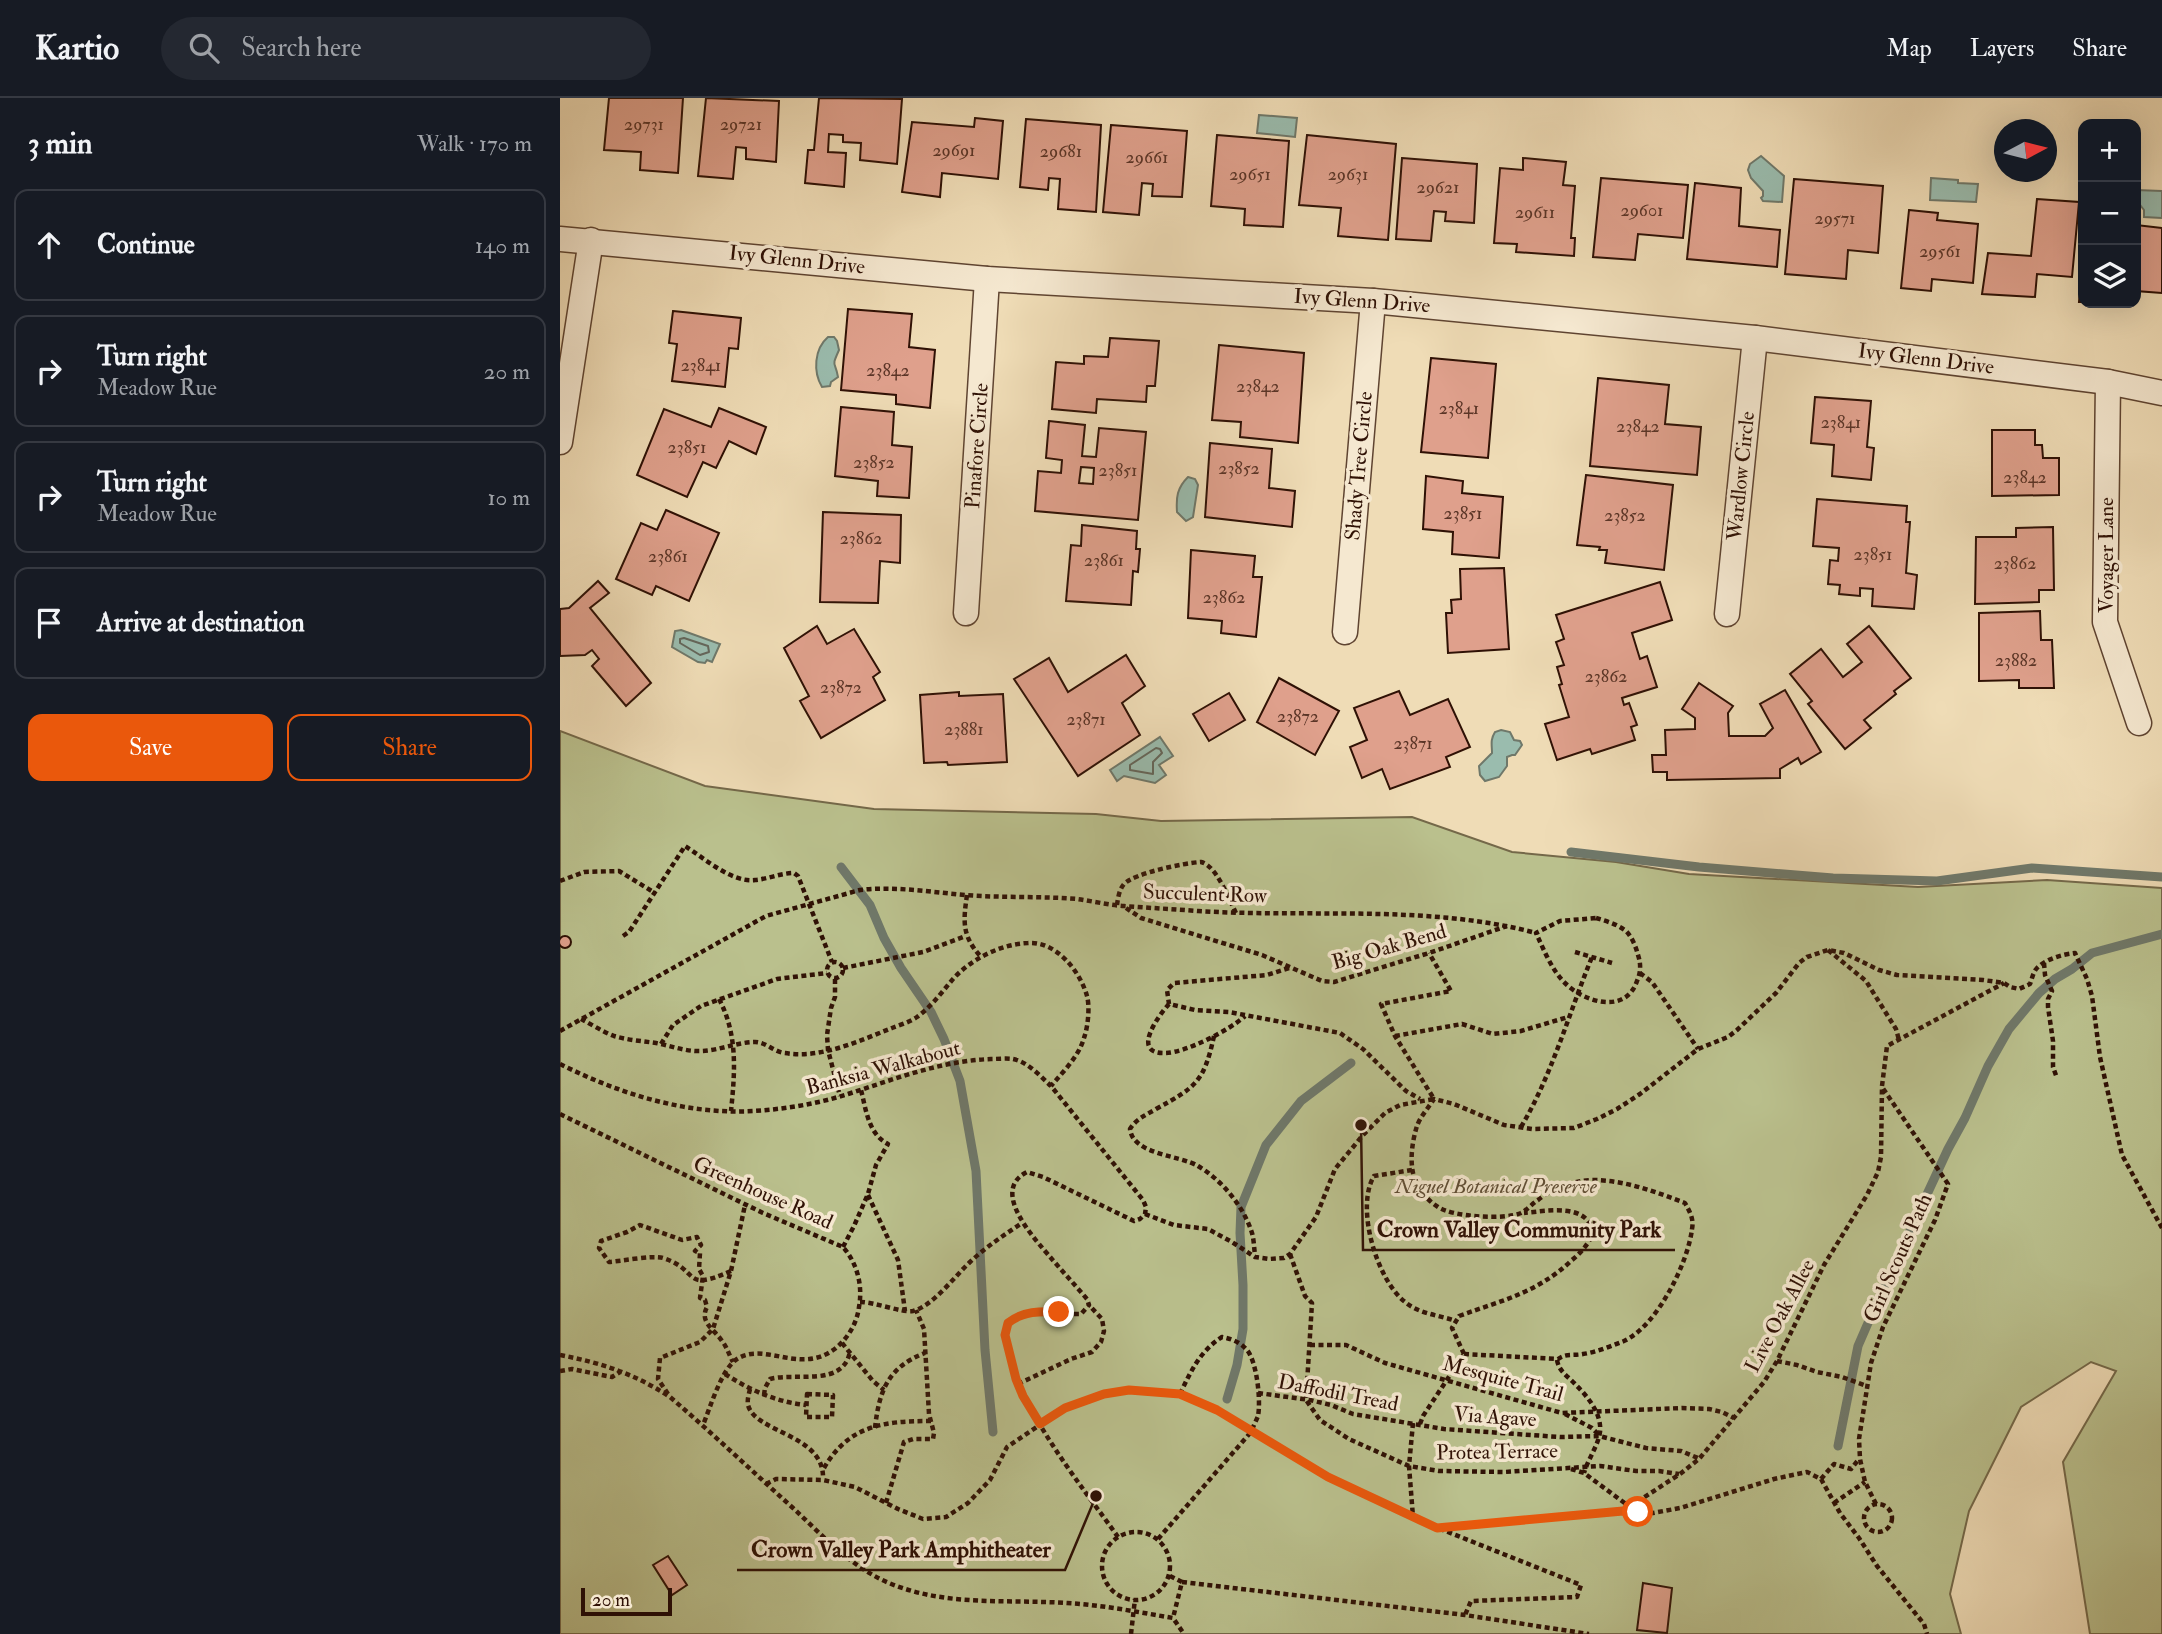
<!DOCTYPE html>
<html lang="en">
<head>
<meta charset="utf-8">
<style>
	:root { --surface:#171b24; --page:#242831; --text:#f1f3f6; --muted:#9ea1a6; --line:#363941; --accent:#ea580c }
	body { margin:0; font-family:"IM FELL Double Pica",serif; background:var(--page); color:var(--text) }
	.controls { position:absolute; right:21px; top:21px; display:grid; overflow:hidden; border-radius:14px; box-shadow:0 7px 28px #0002 }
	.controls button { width:63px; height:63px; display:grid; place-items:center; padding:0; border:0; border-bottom:2px solid var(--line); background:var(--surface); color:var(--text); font:35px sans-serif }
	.compass { position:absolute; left:1434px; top:21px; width:63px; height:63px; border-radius:50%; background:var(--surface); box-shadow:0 7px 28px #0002; rotate:83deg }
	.scale { position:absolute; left:21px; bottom:18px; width:91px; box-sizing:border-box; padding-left:7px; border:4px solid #2f1105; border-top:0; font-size:19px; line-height:24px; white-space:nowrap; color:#2f1105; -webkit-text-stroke:5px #f5e8d0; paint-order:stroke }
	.stop { position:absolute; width:21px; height:21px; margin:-16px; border:5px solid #ea580c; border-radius:50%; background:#fff }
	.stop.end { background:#ea580c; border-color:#fff; box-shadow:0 2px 7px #0008 }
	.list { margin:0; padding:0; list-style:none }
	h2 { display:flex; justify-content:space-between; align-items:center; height:91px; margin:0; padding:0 28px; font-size:30px }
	h2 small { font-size:23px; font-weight:400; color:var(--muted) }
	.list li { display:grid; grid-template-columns:46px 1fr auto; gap:21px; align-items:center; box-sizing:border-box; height:112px; margin:0 14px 14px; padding:0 14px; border:2px solid var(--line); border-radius:14px }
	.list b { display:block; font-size:26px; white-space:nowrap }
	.list p { margin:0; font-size:23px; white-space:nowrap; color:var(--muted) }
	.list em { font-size:23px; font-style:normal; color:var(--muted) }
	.actions { display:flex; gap:14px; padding:21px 28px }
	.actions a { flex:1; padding:16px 0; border:2px solid var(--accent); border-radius:14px; text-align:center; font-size:24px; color:var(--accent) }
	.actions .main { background:var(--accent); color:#fff }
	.icon { flex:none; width:38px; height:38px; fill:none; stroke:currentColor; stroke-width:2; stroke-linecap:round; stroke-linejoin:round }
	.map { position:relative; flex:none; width:1602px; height:1536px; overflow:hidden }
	header { display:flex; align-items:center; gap:42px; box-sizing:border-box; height:98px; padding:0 35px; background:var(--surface); border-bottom:2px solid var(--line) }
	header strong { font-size:33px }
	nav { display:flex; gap:38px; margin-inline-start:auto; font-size:24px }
	.search { width:490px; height:63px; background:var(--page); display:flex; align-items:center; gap:18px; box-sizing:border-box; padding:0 24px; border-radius:38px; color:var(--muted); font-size:26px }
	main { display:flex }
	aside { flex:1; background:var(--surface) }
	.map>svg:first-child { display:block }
	.green { fill:#bac08d; stroke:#746849; stroke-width:2 }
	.water { fill:#9abcae; stroke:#6f786a; stroke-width:2 }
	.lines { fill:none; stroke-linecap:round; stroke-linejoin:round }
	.shore { stroke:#64665a; stroke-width:2 }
	.stream { stroke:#6f786a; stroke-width:9 }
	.building { fill:#dfa08c; stroke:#2f1105; stroke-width:2; fill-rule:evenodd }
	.street-casing { stroke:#5f4431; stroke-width:27 }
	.path { stroke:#2f1105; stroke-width:4.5; stroke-dasharray:5 3.5; stroke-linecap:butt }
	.street { stroke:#f5e8d0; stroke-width:24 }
	.route { stroke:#ea580c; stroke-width:9 }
	.labels { text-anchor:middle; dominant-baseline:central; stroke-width:7; stroke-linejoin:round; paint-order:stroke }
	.number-label { font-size:18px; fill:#5b3527 }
	.street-label { font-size:21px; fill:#2f1105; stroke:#f5e8d0 }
	.park-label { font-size:21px; font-style:italic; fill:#604e35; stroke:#f5e8d0 }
	.leader { fill:none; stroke:#2f1105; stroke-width:2.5 }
	.callout-dot { fill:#2f1105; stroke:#f5e8d0; stroke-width:2.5 }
	.callout-label { font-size:23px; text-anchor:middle; font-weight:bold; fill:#2f1105; stroke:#f5e8d0; stroke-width:7; stroke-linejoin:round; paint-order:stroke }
</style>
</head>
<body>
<header>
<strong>Kartio</strong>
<div class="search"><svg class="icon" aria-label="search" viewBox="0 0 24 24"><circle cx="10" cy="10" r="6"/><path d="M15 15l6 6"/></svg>Search here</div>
<nav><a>Map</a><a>Layers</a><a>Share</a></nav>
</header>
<main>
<aside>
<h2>3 min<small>Walk · 170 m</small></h2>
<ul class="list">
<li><svg class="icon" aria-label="ahead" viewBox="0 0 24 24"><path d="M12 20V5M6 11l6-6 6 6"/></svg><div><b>Continue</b></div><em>140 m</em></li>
<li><svg class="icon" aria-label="right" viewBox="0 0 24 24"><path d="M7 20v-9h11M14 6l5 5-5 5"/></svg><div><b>Turn right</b><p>Meadow Rue</p></div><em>20 m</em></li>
<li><svg class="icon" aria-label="right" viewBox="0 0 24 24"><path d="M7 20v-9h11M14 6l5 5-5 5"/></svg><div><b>Turn right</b><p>Meadow Rue</p></div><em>10 m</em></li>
<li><svg class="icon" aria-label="arrive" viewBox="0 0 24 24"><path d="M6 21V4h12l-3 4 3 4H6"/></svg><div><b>Arrive at destination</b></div></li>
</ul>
<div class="actions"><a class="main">Save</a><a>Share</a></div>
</aside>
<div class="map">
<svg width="1602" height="1536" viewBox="0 0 1602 1536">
	<rect width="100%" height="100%" fill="#efdcb6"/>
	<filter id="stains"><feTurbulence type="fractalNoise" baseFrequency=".00286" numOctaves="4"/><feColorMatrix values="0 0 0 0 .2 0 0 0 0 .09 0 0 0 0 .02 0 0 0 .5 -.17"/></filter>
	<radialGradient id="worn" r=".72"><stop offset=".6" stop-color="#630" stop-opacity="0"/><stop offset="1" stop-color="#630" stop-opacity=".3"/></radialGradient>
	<!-- green -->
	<path class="green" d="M0,633l145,55 169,23 222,5 65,7 251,-4 100,35 104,10 73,12 229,13 129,-7 115,8v746h-72l-27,-172 53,-91 -25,-9 -70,45 -52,104 -19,83 11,40h-1401z"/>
	<!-- water -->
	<g class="water">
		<path d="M699,17l38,3 -2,19 -38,-4z"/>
		<path d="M1201,58l23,20 -2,26 -19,-1 -2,-3 2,-2v-5l-12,-13 -3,-8 2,-6z"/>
		<path d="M1371,80l27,2v3l20,1 -2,18 -46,-2z"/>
		<path d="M1576,92l26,1v27l-18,-1v-7l-4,-5h-3l-1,8z"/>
		<path d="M268,239h6l3,4 2,9c-8,18 -4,10 -1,27l-7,5 -1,4 -8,1c-9,-15 -8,-38 6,-50z"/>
		<path d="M628,379l7,2 3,6 -5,32 -7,4 -9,-9c-1,-15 0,-24 11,-35z"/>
		<path d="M121,532l39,14 -8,18 -5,-2 -2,3 -7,-1 -26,-15 3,-16z"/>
		<path d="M941,632l9,2 4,8 6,1 2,4 -7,10h-3l-5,2v9l-8,11 -14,4 -5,-6 -1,-9 13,-13c0,-8 -2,-13 3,-21z"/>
		<path d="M600,639l13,19 -14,9 7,10 -11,8 -31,-7 -7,5 -7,-11z"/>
	</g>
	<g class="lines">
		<!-- shore -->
		<g class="shore">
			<path d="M124,540l24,8 1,6 -9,3 -20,-12v-4z"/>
			<path d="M596,650l4,1 2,4 -9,9v12l-23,-4v-5z"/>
		</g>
		<!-- stream -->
		<g class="stream">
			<path d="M1011,754l128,15 134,11 104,3 95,-13 130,9"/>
			<path d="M281,769l29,38 14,33 17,30 30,44 13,27 16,42 16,90 9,179 8,82"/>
			<path d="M667,1301l10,-34 6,-36v-44l-3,-52 1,-26 25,-62 35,-44 50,-38"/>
			<path d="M1278,1348l20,-100 20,-46 70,-151 17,-31 23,-52 21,-37 30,-36 16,-14 17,-10 20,-16 70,-19"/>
		</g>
	</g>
	<!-- building -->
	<g class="building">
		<path d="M49,0h74l-5,75 -38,-3 1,-18 -37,-2z"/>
		<path d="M146,0l73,3 -3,61 -30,-3v-11l-10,-1 -3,32 -35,-3z"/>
		<path d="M259,0l83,1 -5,65 -37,-4 1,-17 -18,-1v-7l-14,-1 -1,18 18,1 -2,34 -39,-4 3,-33h6z"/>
		<path d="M415,20l28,3 -5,58 -56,-6 -2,24 -38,-5 10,-70 62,5z"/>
		<path d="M466,21l75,6 -5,87 -38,-3 2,-30 -11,-1 -1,12 -28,-3z"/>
		<path d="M551,27l76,6 -5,66 -30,-1 1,-12 -11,-1 -3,32 -36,-3z"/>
		<path d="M657,37l72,6 -6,86 -39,-2 1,-16 -34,-3z"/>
		<path d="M747,37l89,9 -8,96 -50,-4 3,-28 -42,-3z"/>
		<path d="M842,60l75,6 -3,59 -29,-2 1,-9 -12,-1 -3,30 -35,-2z"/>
		<path d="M963,60l43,4 -3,23 12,1 -4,52h4l-1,18 -58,-4 1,-8 -23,-1 6,-75 23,2z"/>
		<path d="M1041,80l87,7 -5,53 -45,-4 -3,26 -42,-3z"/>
		<path d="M1234,81l89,7 -5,67 -30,-3 -2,29 -61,-5z"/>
		<path d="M1135,85l46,5 -2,38 41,4 -3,37 -90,-8z"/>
		<path d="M1477,101l42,3 -7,75 -35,-3 -2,23 -53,-3 6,-41 43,3z"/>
		<path d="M1349,112l29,3 -1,7 41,4 -5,59 -41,-4 -1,12 -30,-3z"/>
		<path d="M1576,127l26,3v65l-26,-2z"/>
		<path d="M1521,177h2v27h-4z"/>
		<path d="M1528,205h35v3z"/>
		<path d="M288,211l64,5 -3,33 26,3 -5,58 -34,-4v-9l-55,-5z"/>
		<path d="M113,213l68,7 -3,31 -9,-1 -4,39 -53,-6 5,-37 -8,-1z"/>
		<path d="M550,240l49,3 -4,45h-8l-1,16 -49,-3 -1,14 -44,-4 4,-47 28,2v-8l24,1z"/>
		<path d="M659,247l85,8 -6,90 -58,-6 1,-15 -29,-2z"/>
		<path d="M871,260l65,6 -8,94 -67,-6z"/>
		<path d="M1038,280l71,7 -4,39 36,3 -4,48 -107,-9z"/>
		<path d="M1255,299l56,4 -4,46 7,1 -3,32 -39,-4 2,-31 -23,-2z"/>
		<path d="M281,309l53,5 -2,33 20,2 -3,51 -32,-2 1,-15 -43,-5z"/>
		<path d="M159,310l47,19 -10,27 -27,-13 -13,27 -13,-6 -16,35 -50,-22 27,-66 47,18z"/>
		<path d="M489,323l36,4 -3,31 14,1 3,-29 47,4 -8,88 -103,-9 3,-40 23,2 1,-13 -16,-2zM521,369l13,1 -1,16 -14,-1z"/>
		<path d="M1432,332h43v15h7l1,13h16v37l-67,1z"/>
		<path d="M650,345l62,6 -3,39 26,3 -3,36 -87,-10z"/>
		<path d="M1026,377l87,10 -9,85 -59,-7 2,-13h-8l1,-3 -23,-2z"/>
		<path d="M866,378l37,5 -1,12 41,4 -4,61 -47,-4 1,-22 -30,-3z"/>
		<path d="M1257,401l90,7 -1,16h4l-4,51 11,2 -3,34 -42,-3 1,-17 -13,-1v8l-21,-2 1,-9 -12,-1 2,-24 8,1 1,-13 -26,-2z"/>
		<path d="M106,412l53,23 -30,68 -33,-15 -4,9 -36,-16 25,-56 16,7z"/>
		<path d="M263,414l78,3 -1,48 -20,-2 -2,42 -58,-1z"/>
		<path d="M522,427l55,6 -1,18h4l-2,23 -5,-1 -2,34 -65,-4 5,-56 10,1z"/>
		<path d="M1493,429l1,63h-15v12l-64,2 1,-67h40v-9z"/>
		<path d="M631,452l64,6 -2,21h9l-6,60 -35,-4 1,-12 -34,-3z"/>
		<path d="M944,470l5,81 -61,4 -2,-40h6l-1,-13 10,-1 -1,-30z"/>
		<path d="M38,483l11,12 -19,15 61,75 -25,23 -34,-40 7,-7 -7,-9 -7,5 -25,1v-47l9,-1z"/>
		<path d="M1100,484l12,38 -40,13 8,26 7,-3 10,31 -35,11 2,7 5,-2 8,22 -6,2 4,13 -43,14 -2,-5 -33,11 -12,-36 24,-7 -10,-32 3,-1 -5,-17 7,-2 -8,-23 8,-3 -8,-24z"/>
		<path d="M1480,513l1,29h11l2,48h-35v-8l-40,1v-68z"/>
		<path d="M257,528l10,18 27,-15 26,43 -7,5 12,23 -64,38 -21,-37 9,-5 -25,-48z"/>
		<path d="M1309,528l42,52 -17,13 2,3 -32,26 7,8 -26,21 -37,-45 4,-3 -22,-27 31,-25 22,28 19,-15 -15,-18z"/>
		<path d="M566,557l19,31 -23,17 18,32 -62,41 -64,-97 35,-21 19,34z"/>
		<path d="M719,580l60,33 -24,44 -58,-33z"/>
		<path d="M1139,585l34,23 -5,7 1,23h36l8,-8 -13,-24 25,-14 36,62 -20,12 -3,-6 -18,11v9l-113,2v-8h-14l-1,-17h14l-1,-25 30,-1v-11l-13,-9z"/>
		<path d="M839,593l11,24 38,-16 22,48 -24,10 4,10 -60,22 -8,-20 -20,9 -12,-31 17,-7 -13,-32z"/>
		<path d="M399,594v4l44,-2 4,68 -59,3 -1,-3 -23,1 -4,-68z"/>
		<path d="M669,595l16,27 -36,21 -16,-27z"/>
		<circle cx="5" cy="844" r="6"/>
		<path d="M108,1458l19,29 -15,10 -19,-30z"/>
		<path d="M1083,1485l29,5 -5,45 -30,-3z"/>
	</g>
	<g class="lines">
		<defs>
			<g id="street">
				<path d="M0,141l427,40 386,22 382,37 353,44 54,11"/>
				<path d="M1548,284l-3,240 34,101"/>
				<path d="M0,344l31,-202"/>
				<path d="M406,515l21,-334"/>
				<path d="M1167,516l28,-276"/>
				<path d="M785,534l28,-331"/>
			</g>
		</defs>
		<!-- street casing -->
		<use href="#street" class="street-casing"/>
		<!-- path -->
		<g class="path">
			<path d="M0,783l24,-9 35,-1 36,22"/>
			<path d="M407,797c-4,27 -5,41 14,62"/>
			<path d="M557,807c1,-7 2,-15 7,-21 11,-11 60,-21 77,-22 16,4 27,36 35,51"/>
			<path d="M566,810l15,10 121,37 60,26 12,1 95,-29 78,-27"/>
			<path d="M1036,820c10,3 21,6 30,13 6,6 10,16 12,24 3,9 3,17 -1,26 -11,33 -51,22 -71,3 -14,-13 -22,-34 -30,-51l24,-12z"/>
			<path d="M63,838l6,-4 56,-86c19,12 47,37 70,34 13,-1 26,-7 39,-7l4,3 34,86"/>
			<path d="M1268,852l38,31 30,48 3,11"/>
			<path d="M1015,854l37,11"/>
			<circle cx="275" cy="872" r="8"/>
			<path d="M1484,865l1,12 7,16 -4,8v8l5,34v26l4,11"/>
			<path d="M283,870l80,-16 43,-16"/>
			<path d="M729,870l-22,7 -93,8 -7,7 2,14 26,6 34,2 111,21 23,16 43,42 14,8"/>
			<path d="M1080,875l12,9 46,67"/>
			<path d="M275,881v18l-4,11 -4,27 1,15 12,46"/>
			<path d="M159,901c19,36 16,73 12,112"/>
			<path d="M609,906c-10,11 -39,50 -4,49 20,0 65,-23 80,-37"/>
			<path d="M21,921c10,5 22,13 33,17 13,4 28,5 42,7 16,3 30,9 47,8 17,-1 35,-9 52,-9 11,0 19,10 30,11 36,6 74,-12 107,-25 8,-3 18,-6 25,-11 14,-10 25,-25 36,-38 18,-20 48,-35 75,-36 28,-2 52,28 59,53 3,11 1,31 -3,42 -5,18 -21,34 -33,48"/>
			<path d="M0,933l206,-115 94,-26c35,-4 70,2 105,5 37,3 75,1 112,4 15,2 31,6 47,7 25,2 49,3 74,5 112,7 229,-7 338,22"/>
			<path d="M654,938c-10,46 -18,51 -58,73 -10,6 -20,10 -26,20 3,26 50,26 68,37 24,14 46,41 54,67 2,7 2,15 3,22"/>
			<path d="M835,938l67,-12 31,10 28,-3 47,-14"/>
			<path d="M101,946l12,-19 28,-19 76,-27 50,-6"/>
			<path d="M0,966c60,30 126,51 194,47 31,-2 63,-7 94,-17 47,-15 92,-33 143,-35 7,0 15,-1 22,0 15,3 27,17 38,27l92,114 3,7 -1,7"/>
			<path d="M0,1016l203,99 80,34c14,16 20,38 16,60 -2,16 -11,31 -23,41 -36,28 -70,-7 -99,11 -15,9 -27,49 -34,66"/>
			<path d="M961,1029c31,-52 48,-114 71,-170"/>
			<path d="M852,1072l-38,6c-19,32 3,104 31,126 14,12 34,13 51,19"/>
			<path d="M308,1097l30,65 7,51"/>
			<path d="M585,1116l29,11 34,4 24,13 23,15 14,2 15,-1 6,-4 26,-37 19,-48 28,-34 22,-22 15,-8 34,-6 -39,-63 -14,-32 70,-13 -22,-38"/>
			<path d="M283,1149l11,-21 14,-32 8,-29 12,-21c-20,-10 -22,-35 -27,-54"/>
			<path d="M730,1156l15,42 7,7 -6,97 14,20 29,19 60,27 30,5 65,1 96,-6 36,5h23l20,3"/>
			<path d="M171,1173c-50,22 -30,-1 -68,-13 -10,-3 -41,3 -54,4l-10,-14 2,-7 26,-9 13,-7 42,15 15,-3 4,8 -6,6 5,2 -1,16 4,7 -3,22 5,2 2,7c-8,15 7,22 15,34 5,6 7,14 11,21"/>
			<path d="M300,1204c15,0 42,11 53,9 20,-5 42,-35 57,-49 16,-15 34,-27 52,-39"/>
			<path d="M282,1245l31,38 11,9"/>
			<path d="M750,1247h36l39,18 177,50 120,-5 27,1 13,3 12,6"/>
			<path d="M904,1256l94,5c8,-6 15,-3 25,-5 14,-2 28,-8 41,-13 33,-15 64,-78 68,-112 2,-10 -2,-17 -7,-26 -29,-11 -60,-23 -93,-23 -20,1 -38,7 -54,20 -5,3 -11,10 -17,13 -16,7 -68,4 -83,-6 -7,-4 -14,-12 -19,-19 -11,-17 -8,-43 -2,-62 3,-9 12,-19 17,-27l20,5 50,21 28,4 42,-1 23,-9 20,-10 23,-15 58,-45 30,-12 9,-7 39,-37 23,-30 8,-6 21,-7 16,3 35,17 18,5 86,5 21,3 6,4 9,2 11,-5c2,-5 3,-12 7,-16 9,-9 26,-14 38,-15l12,26 5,17 8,61 22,98 40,73"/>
			<path d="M904,1256l-12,-26 7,-12c44,-16 78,-23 113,-56 9,-7 16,-16 21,-26 -4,-32 -46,-23 -69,-21"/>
			<path d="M0,1257c42,8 75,19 110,42 42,36 82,74 123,111 29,27 58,59 96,75 57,24 118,16 178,20 35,2 71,9 106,15l11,16"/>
			<path d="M997,1262c2,12 11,16 19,25 12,12 26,29 24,47 -2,14 -12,27 -16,41"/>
			<path d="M1217,1263l20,4 20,7 25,5 25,9"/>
			<path d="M0,1273l12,-2 40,8 8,-5"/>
			<path d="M165,1276c25,16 51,28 81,31"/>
			<path d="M458,1286l53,-25 21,-7 9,-10 3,-11 -2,-12 -13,-14"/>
			<path d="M190,1291c-1,5 -3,10 -2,16 7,28 77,29 75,74"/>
			<path d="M698,1295l52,7 21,5 22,9 91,15 116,8 39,-1 47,12 35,3 17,7"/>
			<path d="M108,1296l-10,-15 2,-21 40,-16 13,-13 18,-58 14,-66"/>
			<path d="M247,1296l26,1 -1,22h-26z"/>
			<path d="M204,1297l1,-7 5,-9c25,-7 74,9 80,-28"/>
			<path d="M1005,1316l27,14 7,7"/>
			<path d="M853,1325l-4,43 4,51"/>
			<path d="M860,1326l3,-8 41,-62"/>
			<path d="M315,1330c4,-37 13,-61 50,-75"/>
			<path d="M264,1370c25,-43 60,-47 107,-47"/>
			<path d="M1011,1371l13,4 46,34"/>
			<path d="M1261,1381l13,-15 17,5 8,-10"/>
			<path d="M206,1386l10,-5 47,1 32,7 43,22 25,10 23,-2 22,-14 22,-23 17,-33 58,-39 39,-15 25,-3 51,4 37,16 111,67 110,51 143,57 -4,12 -106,4 -6,14"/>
			<path d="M326,1405l18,-61 9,-3h20l1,-6 -5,-19 -5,-85 -8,-19"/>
			<path d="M1274,1405l31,-21"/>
			<circle cx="1318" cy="1420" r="14"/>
			<path d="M1316,1406l-11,-22 -5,-23 -1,-20 12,-76 12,-36 52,-107 13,-36 -66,-97"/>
			<path d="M1063,1413l57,-37 19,-15 65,-77 13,-21 47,-96 43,-70 11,-23 3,-15 1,-71 5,-40 117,-63"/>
			<path d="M878,1430l185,-17 30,2 27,-5 94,-29 33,-7 14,7 19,34 19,25 18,28 47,58 3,10"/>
			<circle cx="576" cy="1468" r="34"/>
			<path d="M558,1439c-32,-46 -125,-158 -110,-214 25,-20 46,-8 73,-9l8,-9 -2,-6c-12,-14 -24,-27 -36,-41 -16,-19 -62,-67 -24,-86l16,5 91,44 6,-2 5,-5"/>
			<path d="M598,1441l93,-107c2,-5 5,-11 7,-16 3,-15 -1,-54 -11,-66 -7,-8 -15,-11 -25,-13 -22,14 -31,34 -42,57"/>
			<path d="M610,1478l12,6 -9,36"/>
			<path d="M622,1484l283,33 124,19"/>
			<path d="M571,1536l4,-35"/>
		</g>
		<!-- street -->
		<use href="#street" class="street"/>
	</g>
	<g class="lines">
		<!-- route -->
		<path class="route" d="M499,1214c-19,-1 -36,-1 -51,11l-3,12 11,44 7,17 17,28 25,-16 39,-14 25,-4 51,4 37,16 111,67 109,51 186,-17 15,1"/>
	</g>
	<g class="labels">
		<!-- number labels -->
		<g class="number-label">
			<text x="84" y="26">29731</text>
			<text x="181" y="26">29721</text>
			<text x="394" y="52">29691</text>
			<text x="501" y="53">29681</text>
			<text x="587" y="59">29661</text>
			<text x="690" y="76">29651</text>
			<text x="788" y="76">29631</text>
			<text x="878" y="89">29621</text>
			<text x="1082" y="112">29601</text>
			<text x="975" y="114">29611</text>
			<text x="1275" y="120">29571</text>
			<text x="1380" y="153">29561</text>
			<text x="141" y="267">23841</text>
			<text x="328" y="272">23842</text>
			<text x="698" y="288">23842</text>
			<text x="899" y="310">23841</text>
			<text x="1281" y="324">23841</text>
			<text x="1078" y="328">23842</text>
			<text x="127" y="349">23851</text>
			<text x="314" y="364">23852</text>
			<text x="679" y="370">23852</text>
			<text x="558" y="372">23851</text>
			<text x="1465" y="379">23842</text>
			<text x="903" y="415">23851</text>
			<text x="1065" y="417">23852</text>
			<text x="301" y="440">23862</text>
			<text x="1313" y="456">23851</text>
			<text x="108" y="458">23861</text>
			<text x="544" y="462">23861</text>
			<text x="1455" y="465">23862</text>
			<text x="664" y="499">23862</text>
			<text x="1456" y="562">23882</text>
			<text x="1046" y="578">23862</text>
			<text x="281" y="589">23872</text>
			<text x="738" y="618">23872</text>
			<text x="526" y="621">23871</text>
			<text x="404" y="631">23881</text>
			<text x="853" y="645">23871</text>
		</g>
		<!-- street labels -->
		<g class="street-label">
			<text transform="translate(237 162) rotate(6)">Ivy Glenn Drive</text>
			<text transform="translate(802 203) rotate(4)">Ivy Glenn Drive</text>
			<text transform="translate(1366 261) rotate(7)">Ivy Glenn Drive</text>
			<text transform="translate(417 348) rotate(-86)">Pinafore Circle</text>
			<text transform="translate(799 368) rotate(-85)">Shady Tree Circle</text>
			<text transform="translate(1181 378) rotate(-84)">Wardlow Circle</text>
			<text transform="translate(1546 457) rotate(-90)">Voyager Lane</text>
			<text transform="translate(645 796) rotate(2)">Succulent Row</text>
			<text transform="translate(829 849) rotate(-16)">Big Oak Bend</text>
			<text transform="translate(323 970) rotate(-15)">Banksia Walkabout</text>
			<text transform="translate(203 1095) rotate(24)">Greenhouse Road</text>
			<text transform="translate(1338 1160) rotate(-66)">Girl Scouts Path</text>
			<text transform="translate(1220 1218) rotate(-62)">Live Oak Allee</text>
			<text transform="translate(943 1281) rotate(15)">Mesquite Trail</text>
			<text transform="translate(778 1295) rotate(11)">Daffodil Tread</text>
			<text transform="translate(935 1319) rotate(4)">Via Agave</text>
			<text transform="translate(937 1354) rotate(-1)">Protea Terrace</text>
		</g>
		<!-- park labels -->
		<g class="park-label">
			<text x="936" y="1088">Niguel Botanical Preserve</text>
		</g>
	</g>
	<!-- callouts -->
	<path class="leader" d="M801 1027L803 1152H1115M536 1398L505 1472H177"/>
	<g class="callout-dot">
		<circle cx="801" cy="1027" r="7"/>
		<circle cx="536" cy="1398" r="7"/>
	</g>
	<g class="callout-label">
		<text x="959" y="1139">Crown Valley Community Park</text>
		<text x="341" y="1459">Crown Valley Park Amphitheater</text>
	</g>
	<rect width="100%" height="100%" filter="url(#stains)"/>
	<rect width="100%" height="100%" fill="url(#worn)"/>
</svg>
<div class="controls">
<button>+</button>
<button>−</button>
<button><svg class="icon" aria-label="layers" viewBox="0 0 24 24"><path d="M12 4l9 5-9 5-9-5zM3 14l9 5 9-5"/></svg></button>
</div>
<svg class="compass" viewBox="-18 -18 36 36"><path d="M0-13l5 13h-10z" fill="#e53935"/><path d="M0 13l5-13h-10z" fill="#9ea1a6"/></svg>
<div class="scale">20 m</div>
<div class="stop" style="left:1078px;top:1414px"></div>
<div class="stop end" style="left:499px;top:1214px"></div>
</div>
</main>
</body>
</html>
